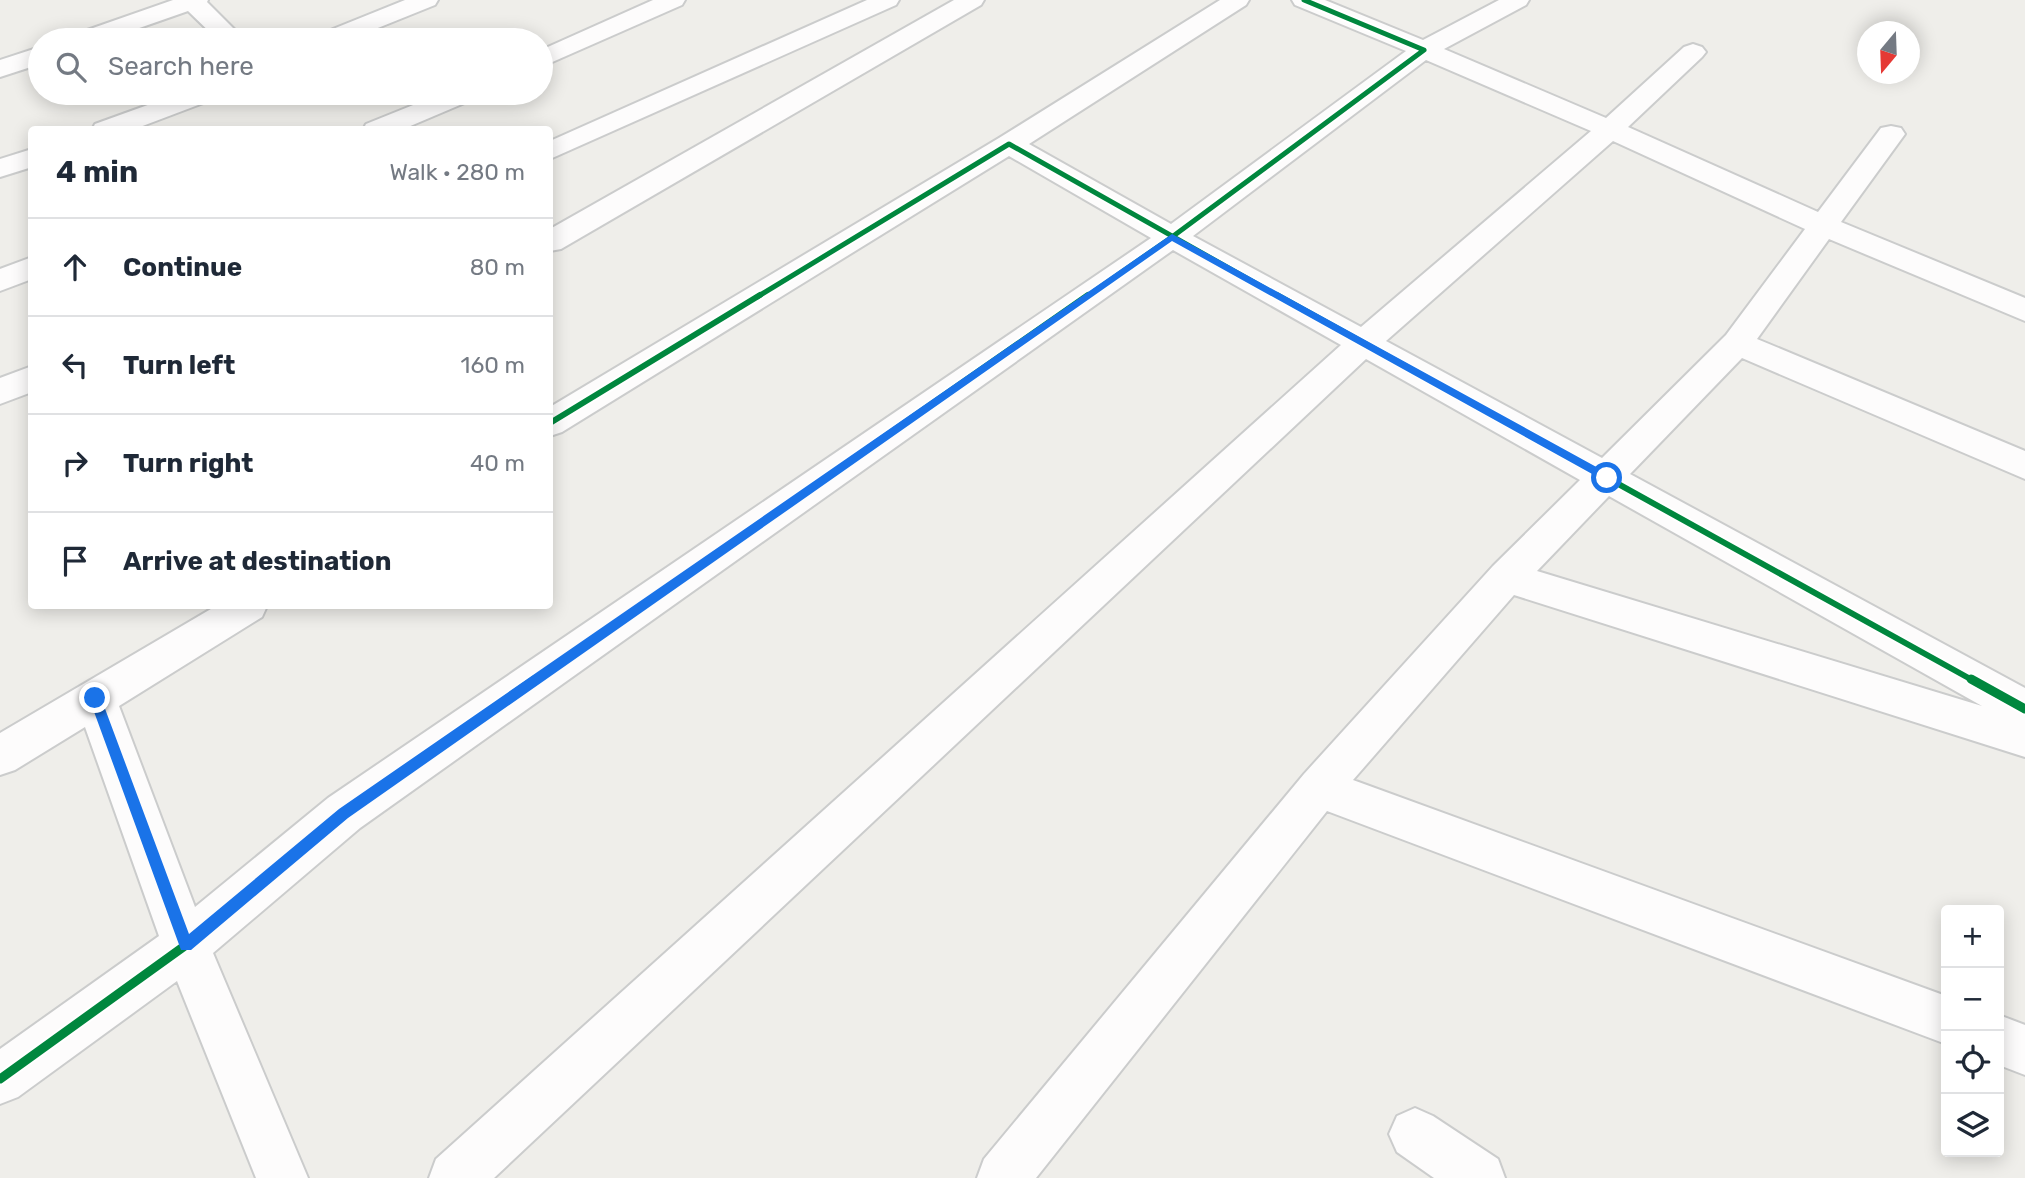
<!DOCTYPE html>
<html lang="en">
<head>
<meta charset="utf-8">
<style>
	:root { --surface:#fff; --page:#f6f6f7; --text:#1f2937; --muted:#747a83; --line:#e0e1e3 }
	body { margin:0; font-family:Rubik,sans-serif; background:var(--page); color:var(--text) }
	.controls { position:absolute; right:21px; bottom:21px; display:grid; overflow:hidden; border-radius:7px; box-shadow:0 4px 18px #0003 }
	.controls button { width:63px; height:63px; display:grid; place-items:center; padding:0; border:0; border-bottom:2px solid var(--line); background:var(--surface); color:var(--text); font:35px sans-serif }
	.compass { position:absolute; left:1857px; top:21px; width:63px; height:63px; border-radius:50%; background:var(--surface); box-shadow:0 4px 18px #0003; rotate:199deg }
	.stop { position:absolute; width:21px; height:21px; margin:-16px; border:5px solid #1a73e8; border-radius:50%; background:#fff }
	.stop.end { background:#1a73e8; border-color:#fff; box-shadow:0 2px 7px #0008 }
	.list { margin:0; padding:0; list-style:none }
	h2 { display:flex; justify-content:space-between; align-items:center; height:91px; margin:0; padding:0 28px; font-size:30px }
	h2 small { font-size:23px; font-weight:400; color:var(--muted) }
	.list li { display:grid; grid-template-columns:46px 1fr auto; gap:21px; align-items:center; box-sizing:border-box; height:98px; padding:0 28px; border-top:2px solid var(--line) }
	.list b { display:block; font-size:26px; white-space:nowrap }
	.list em { font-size:23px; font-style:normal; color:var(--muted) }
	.icon { flex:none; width:38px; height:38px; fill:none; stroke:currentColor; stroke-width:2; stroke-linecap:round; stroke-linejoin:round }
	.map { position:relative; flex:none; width:2025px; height:1178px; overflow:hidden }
	.search { position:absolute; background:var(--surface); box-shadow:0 4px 18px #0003; left:28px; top:28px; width:525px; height:77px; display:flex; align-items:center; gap:18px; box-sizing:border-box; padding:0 24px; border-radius:38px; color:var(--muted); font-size:26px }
	.panel { position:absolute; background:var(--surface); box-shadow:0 4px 18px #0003; left:28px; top:126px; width:525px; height:483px; border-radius:7px }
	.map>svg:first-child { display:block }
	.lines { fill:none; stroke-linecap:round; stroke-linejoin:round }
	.minor-casing { stroke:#cbcccc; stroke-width:4 }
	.minor { fill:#fdfcfc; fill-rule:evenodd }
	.cycleway-far2-casing { stroke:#fff; stroke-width:9 }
	.cycleway-far1-casing { stroke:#fff; stroke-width:10 }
	.cycleway-casing { stroke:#fff; stroke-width:13 }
	.cycleway-far2 { stroke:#00873e; stroke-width:5 }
	.cycleway-far1 { stroke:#00873e; stroke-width:6 }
	.cycleway { stroke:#00873e; stroke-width:9 }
	.route { fill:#1a73e8 }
</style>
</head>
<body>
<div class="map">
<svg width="2025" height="1178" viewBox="0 0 2025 1178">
	<rect width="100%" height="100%" fill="#efeeea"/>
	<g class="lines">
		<defs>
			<g id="minor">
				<path d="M173,0h35l-1,2 38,38h-27l-30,-29 -83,29h-36l4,-5z"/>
				<path d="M405,0h33l-3,5 -87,35h-34l4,-5z"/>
				<path d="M653,0h32l-3,5 -141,62v-17z"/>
				<path d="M867,0h32l-3,5 -346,154v-18z"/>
				<path d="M954,0h30l-3,5 -420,244 -11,2v-22z"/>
				<path d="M1220,0h29l-3,5 -217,139 142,80 235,-173 -111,-46 -3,-5h33l98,40 76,-40h30l-3,5 -82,44 162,69 78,-71 9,-3 9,3 4,5 -4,5 -74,70 190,85 63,-84 10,-2 10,2 4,6 -64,88 184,76v23l-196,-82 -72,100 268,112v28l-283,-121 -112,116 395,214v69l-511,-162 -161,185 593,216v48l-619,-233 -291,367h-59l7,-19 320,-385 189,-208 87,-86 -214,-121 -872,819h-65l7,-19 905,-814 -168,-95 -813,578 -147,125 95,225h-52l-79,-197 -159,116 -18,7v-55l159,-113 -74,-209 -70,43 -15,5v-42l216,-127h51l-5,11 -143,89 76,201 133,-109 823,-560 -142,-82 -447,276 -12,4v-29l449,-269zM1426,60l165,71 -230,196 -168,-91zM1613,141l192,88 -79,106 -124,123 -216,-117zM1609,496l373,210 -445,-135z"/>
				<path d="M40,47v17l-40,13v-17z"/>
				<path d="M181,93h37l-4,6 -82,31h-40l3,-6z"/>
				<path d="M443,93h35l-4,6 -73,31h-38l3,-6z"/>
				<path d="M32,149v18l-32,10v-18z"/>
				<path d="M32,257v22l-32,12v-22z"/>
				<path d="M32,366v26l-32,12v-26z"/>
				<path d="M1999,1015l26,10v50l-26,-10z"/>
				<path d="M1415,1108l18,8 65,43 7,19h-71l-37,-26 -8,-18 8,-18z"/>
			</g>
		</defs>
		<!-- minor casing -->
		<use href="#minor" class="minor-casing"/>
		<!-- minor -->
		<use href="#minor" class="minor"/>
		<defs>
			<g id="cycleway-far2">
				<path d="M757,297l252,-153 271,153"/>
				<path d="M1086,297l86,-60 252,-187 -120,-50"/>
			</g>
			<g id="cycleway-far1">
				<path d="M1277,295l697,386"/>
				<path d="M550,423l210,-128"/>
				<path d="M534,681l554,-386"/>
			</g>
			<g id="cycleway">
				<path d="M1971,679l54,30"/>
				<path d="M0,1079l186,-134 158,-132 192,-134"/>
			</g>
		</defs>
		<!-- cycleway-far2 casing -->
		<use href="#cycleway-far2" class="cycleway-far2-casing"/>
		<!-- cycleway-far1 casing -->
		<use href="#cycleway-far1" class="cycleway-far1-casing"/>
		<!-- cycleway casing -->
		<use href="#cycleway" class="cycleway-casing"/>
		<!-- cycleway-far2 -->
		<use href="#cycleway-far2" class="cycleway-far2"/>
		<!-- cycleway-far1 -->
		<use href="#cycleway-far1" class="cycleway-far1"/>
		<!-- cycleway -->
		<use href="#cycleway" class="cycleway"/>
	</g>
	<!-- route -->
	<path class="route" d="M1172,234l439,241v5h-8l-431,-239 -824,577 -157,132h-10l-92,-252 2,-4h9l1,4 88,236 150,-125z"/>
</svg>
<div class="controls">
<button>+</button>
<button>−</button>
<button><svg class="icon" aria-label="locate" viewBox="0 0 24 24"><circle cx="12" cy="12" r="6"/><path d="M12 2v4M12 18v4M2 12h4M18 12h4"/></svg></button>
<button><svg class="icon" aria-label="layers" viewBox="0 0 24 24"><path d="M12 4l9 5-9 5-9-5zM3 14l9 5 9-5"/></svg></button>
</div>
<svg class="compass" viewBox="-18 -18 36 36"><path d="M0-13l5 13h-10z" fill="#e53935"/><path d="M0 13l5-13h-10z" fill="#747a83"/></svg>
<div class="stop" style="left:1607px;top:478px"></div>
<div class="stop end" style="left:95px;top:698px"></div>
<div class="search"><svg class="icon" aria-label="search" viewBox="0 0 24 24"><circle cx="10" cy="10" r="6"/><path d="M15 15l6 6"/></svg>Search here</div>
<section class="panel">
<h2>4 min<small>Walk · 280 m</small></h2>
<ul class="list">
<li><svg class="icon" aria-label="ahead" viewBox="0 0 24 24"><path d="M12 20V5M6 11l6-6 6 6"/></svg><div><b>Continue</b></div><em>80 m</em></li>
<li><svg class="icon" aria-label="left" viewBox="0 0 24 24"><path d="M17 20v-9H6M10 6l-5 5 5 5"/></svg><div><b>Turn left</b></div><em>160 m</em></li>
<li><svg class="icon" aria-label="right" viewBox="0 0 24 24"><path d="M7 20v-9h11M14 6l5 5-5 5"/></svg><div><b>Turn right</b></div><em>40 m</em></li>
<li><svg class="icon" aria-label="arrive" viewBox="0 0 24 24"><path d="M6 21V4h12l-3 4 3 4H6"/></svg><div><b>Arrive at destination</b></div></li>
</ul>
</section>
</div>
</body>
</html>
